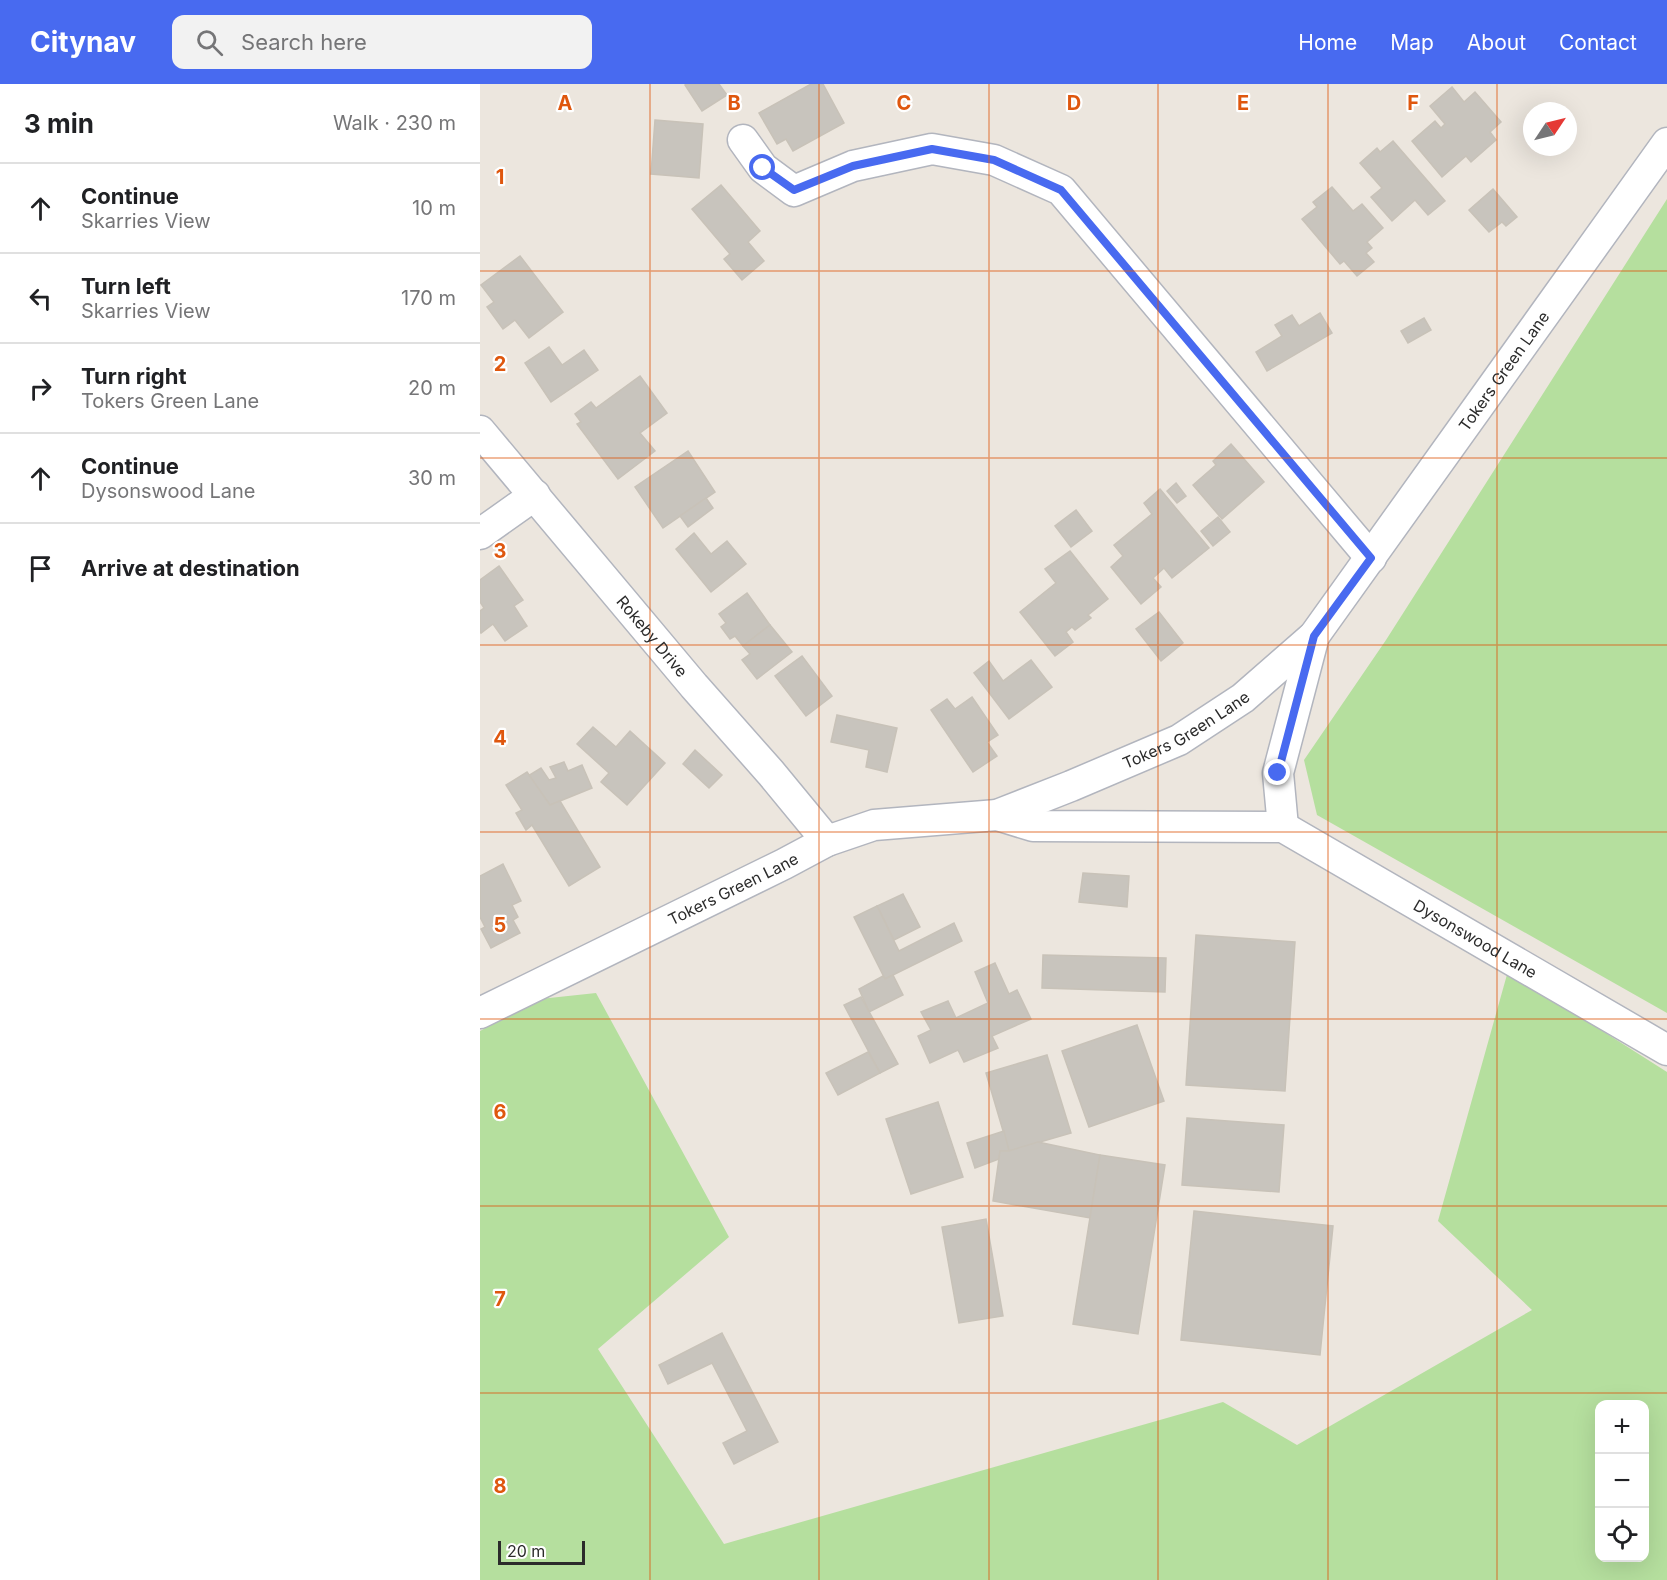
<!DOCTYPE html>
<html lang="en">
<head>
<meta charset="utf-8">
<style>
	:root { --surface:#fff; --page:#f2f2f2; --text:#202124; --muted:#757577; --line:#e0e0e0; --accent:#486af0 }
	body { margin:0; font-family:Inter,sans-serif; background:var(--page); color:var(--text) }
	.controls { position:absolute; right:18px; bottom:18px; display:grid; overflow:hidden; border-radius:12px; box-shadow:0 6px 24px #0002 }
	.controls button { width:54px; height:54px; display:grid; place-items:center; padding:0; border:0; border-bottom:2px solid var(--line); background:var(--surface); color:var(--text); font:30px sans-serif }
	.compass { position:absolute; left:1043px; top:18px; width:54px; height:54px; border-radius:50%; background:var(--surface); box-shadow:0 6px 24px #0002; rotate:55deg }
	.scale { position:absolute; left:18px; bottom:15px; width:87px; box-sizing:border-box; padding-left:6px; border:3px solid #2b2b2b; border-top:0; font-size:16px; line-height:21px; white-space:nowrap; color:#2b2b2b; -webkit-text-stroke:4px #fff; paint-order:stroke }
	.stop { position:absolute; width:18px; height:18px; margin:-14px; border:4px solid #486af0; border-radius:50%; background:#fff }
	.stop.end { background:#486af0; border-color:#fff; box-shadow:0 2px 6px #0008 }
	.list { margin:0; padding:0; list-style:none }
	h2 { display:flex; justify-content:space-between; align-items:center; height:78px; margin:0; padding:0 24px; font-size:26px }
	h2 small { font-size:20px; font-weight:400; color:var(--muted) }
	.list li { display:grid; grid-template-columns:39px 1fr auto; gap:18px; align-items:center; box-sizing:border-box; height:90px; padding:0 24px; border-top:2px solid var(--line) }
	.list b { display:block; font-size:22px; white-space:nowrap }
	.list p { margin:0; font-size:20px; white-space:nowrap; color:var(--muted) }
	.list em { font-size:20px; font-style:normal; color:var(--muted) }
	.icon { flex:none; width:33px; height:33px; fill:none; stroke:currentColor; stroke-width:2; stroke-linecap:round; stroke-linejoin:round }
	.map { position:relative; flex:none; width:1187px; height:1496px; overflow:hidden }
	header { display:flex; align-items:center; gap:36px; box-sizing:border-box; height:84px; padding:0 30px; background:var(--accent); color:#fff }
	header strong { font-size:28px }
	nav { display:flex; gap:33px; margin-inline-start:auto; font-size:21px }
	.search { width:420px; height:54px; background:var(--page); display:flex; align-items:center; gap:15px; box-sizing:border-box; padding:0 21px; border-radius:12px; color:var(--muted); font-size:22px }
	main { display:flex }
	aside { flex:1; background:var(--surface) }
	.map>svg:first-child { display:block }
	.green { fill:#b5df9e; fill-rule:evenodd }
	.building { fill:#c8c4bd; stroke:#c8c2b8; stroke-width:1.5 }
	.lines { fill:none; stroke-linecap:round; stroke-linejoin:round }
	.minor-casing { stroke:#b2b5be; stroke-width:33 }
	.minor { stroke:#fff; stroke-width:30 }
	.route { stroke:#486af0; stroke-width:8 }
	.grid { fill:none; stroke:#df570e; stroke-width:1.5; stroke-opacity:0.55 }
	.labels { text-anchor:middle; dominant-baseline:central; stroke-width:4.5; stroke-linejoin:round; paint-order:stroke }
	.street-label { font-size:16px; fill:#2b2b2b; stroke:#fff }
	.grid-label { font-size:20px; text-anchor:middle; font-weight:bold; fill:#df570e; stroke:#fff; stroke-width:4.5; stroke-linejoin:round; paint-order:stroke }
</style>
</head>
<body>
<header>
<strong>Citynav</strong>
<div class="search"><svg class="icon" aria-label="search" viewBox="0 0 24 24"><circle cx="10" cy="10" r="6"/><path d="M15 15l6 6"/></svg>Search here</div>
<nav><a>Home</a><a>Map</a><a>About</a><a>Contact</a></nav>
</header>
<main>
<aside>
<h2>3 min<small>Walk · 230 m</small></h2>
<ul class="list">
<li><svg class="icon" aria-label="ahead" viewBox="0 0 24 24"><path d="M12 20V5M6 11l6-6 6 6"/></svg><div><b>Continue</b><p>Skarries View</p></div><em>10 m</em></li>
<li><svg class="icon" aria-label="left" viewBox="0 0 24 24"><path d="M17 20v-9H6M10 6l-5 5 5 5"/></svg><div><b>Turn left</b><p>Skarries View</p></div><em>170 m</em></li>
<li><svg class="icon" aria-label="right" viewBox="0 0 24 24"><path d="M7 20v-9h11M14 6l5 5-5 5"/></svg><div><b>Turn right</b><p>Tokers Green Lane</p></div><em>20 m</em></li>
<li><svg class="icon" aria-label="ahead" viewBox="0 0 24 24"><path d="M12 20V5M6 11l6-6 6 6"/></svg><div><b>Continue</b><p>Dysonswood Lane</p></div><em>30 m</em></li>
<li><svg class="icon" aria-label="arrive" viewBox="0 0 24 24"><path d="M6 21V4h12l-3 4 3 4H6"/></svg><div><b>Arrive at destination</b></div></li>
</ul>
</aside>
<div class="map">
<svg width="1187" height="1496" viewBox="0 0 1187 1496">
	<rect width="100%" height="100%" fill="#ece6de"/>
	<!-- green -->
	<g class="green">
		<path d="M1187,115v814l-350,-198 -13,-55 82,-120z"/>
		<path d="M1028,887l159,101v508h-1187v-549l60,-32 56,-6 133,244 -131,112 126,195 499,-142 74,43 235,-135 -94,-89zM1120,1320h44v154h-44z"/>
	</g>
	<!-- building -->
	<g class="building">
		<path d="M207,0h32l8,11 -25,16 -17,-26z"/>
		<path d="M331,0h12l21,39 -51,28 -7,-12 -9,5 -18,-31z"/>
		<path d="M972,3l12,15 11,-10 26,30 -11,10 6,8 -25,22 -5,-6 -24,21 -30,-36 23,-20 6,7 4,-4 -15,-18z"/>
		<path d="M175,36l48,4 -4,54 -48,-4z"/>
		<path d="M913,57l52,60 -17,14 -13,-15 -23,21 -21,-24 11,-9 -22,-25 17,-15 3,4z"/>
		<path d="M241,101l39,46 -12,11 16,19 -22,19 -18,-21 6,-5 -38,-45z"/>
		<path d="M852,103l21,24 9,-7 21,24 -16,14 5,6 -6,5 8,9 -17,14 -13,-15 -4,3 -38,-45 15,-12 -4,-5z"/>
		<path d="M1013,105l24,28 -11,9 -4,-4 -13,10 -20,-22z"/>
		<path d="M40,172l43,56 -34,26 -14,-18 -12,9 -16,-22 7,-5 -13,-17z"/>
		<path d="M840,229l12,20 -65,38 -11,-19 26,-16 -7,-11 17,-10 7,11z"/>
		<path d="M944,234l7,12 -23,13 -7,-12z"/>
		<path d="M69,263l13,18 22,-15 14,20 -47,32 -26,-39z"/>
		<path d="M160,292l27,37 -27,20 15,18 -37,28 -41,-55 4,-2 -6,-8 16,-12 5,6z"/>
		<path d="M751,360l33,38 -42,37 -29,-34 23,-20 -3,-4z"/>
		<path d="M208,367l27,41 -52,36 -28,-41z"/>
		<path d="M696,399l10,13 -9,7 -10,-12z"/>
		<path d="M680,405l49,59 -37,30 -8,-10 -11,10 8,9 -20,17 -30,-37 12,-11 -9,-11 38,-31 -8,-11z"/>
		<path d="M226,414l7,10 -25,19 -8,-11z"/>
		<path d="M596,426l16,21 -21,16 -16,-21z"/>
		<path d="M738,433l12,15 -17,14 -12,-15z"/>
		<path d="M214,449l17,21 16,-13 19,23 -35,28 -35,-43z"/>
		<path d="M590,467l38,48 -20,16 3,3 -16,12 -3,-3 -6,5 7,10 -18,14 -35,-44 36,-29 -11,-14z"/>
		<path d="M19,482l24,34 -9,6 13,20 -22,15 -12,-17 -12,9 -1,-2v-20l4,-3 -4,-6v-22z"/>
		<path d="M267,509l23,32 -27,21 -8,-10 -5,3 -9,-12 5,-4 -7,-9z"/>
		<path d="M679,528l24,31 -22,18 -25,-32z"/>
		<path d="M290,541l22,27 -35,27 -15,-19 8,-6 -7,-8z"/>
		<path d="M322,572l30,40 -26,20 -31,-40z"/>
		<path d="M551,576l21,27 -43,32 -35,-46 15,-12 14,20z"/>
		<path d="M492,613l26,38 -11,7 10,14 -24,16 -42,-62 16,-11 8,10z"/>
		<path d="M357,631l60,13 -10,44 -21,-5 3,-17 -38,-8z"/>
		<path d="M113,643l23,20 14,-16 35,32 -38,42 -26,-23 8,-9 -32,-29z"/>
		<path d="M215,666l27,25 -13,13 -26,-24z"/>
		<path d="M84,678l4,9 14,-6 10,23 -42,17 -22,-29 13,-8 8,12 7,-2 -6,-11z"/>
		<path d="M47,688l23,33 10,-4 40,66 -31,19 -37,-61 -6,5 -10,-17 6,-3 -16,-25z"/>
		<path d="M23,780l18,37 -9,4 6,12 -5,3 7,13 -29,15 -10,-19 4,-2 -5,-10v-41z"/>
		<path d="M603,789l46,3 -2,31 -48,-5z"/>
		<path d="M423,810l17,33 -26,13 -17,-34z"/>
		<path d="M397,822l22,45 55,-28 8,18 -77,38 -31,-62z"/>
		<path d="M716,851l99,7 -10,149 -99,-6z"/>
		<path d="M563,871l123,3 -1,34 -123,-4z"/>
		<path d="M515,879l14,31 8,-4 14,29 -39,17 6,12 -34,14 -6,-12 -28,13 -12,-27 13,-6 -10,-18 27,-11 8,17 32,-15 -13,-31z"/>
		<path d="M413,891l10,20 -34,17 -10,-23 24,-13 2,3z"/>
		<path d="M381,913l37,67 -18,9 -36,-68z"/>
		<path d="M657,941l27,76 -75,26 -27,-76z"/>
		<path d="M388,968l12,21 -42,22 -12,-22z"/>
		<path d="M567,971l24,78 -62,18 -23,-78z"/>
		<path d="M458,1018l25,75 -52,17 -25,-75z"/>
		<path d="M707,1034l97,7 -5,67 -97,-7z"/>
		<path d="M524,1047l5,20h-9l-1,8 -24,9 -8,-25z"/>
		<path d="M558,1058l62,13 -10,63 -97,-17 7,-50h9z"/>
		<path d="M620,1071l65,10 -27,169 -65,-10z"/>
		<path d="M714,1127l139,15 -13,129 -139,-15z"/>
		<path d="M506,1135l17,97 -44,7 -17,-96z"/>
		<path d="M242,1249l56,109 -44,22 -11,-21 24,-12 -35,-68 -44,21 -9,-19z"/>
	</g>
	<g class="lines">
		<defs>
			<g id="minor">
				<path d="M263,56l20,28 31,23 59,-25 79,-17 62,11 67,30 310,368"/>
				<path id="s1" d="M0,347l214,255 77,87 56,68"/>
				<path d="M0,450l55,-39"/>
				<path id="s2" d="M517,731l36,11 250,1 384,223"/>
				<path d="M803,743l-5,-54 36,-137"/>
				<path id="s3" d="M0,929l304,-149 43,-23 47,-16 123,-10 74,-29 108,-46 64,-42 71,-62 353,-493"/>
			</g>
		</defs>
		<!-- minor casing -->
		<use href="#minor" class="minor-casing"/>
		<!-- minor -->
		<use href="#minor" class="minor"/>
	</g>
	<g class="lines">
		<!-- route -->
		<path class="route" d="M283,84l31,22 59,-24 79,-17 62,11 67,30 310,368 -57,78 -36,137"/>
	</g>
	<!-- grid -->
	<path class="grid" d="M170,0v1496M339,0v1496M509,0v1496M678,0v1496M848,0v1496M1017,0v1496M0,187h1187M0,374h1187M0,561h1187M0,748h1187M0,935h1187M0,1122h1187M0,1309h1187"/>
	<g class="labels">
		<!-- street labels -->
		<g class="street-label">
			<text stroke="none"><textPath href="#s3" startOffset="1254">Tokers Green Lane</textPath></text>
			<text stroke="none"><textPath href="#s1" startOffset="268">Rokeby Drive</textPath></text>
			<text stroke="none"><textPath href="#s3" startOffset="768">Tokers Green Lane</textPath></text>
			<text stroke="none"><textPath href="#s3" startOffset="282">Tokers Green Lane</textPath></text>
			<text stroke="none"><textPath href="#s2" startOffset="510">Dysonswood Lane</textPath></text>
		</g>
	</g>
	<g class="grid-label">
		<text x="85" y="26">A</text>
		<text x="254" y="26">B</text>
		<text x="424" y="26">C</text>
		<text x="594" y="26">D</text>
		<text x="763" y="26">E</text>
		<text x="933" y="26">F</text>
		<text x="20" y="100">1</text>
		<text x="20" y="287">2</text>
		<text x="20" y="474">3</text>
		<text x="20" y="661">4</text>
		<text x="20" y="848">5</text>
		<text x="20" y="1035">6</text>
		<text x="20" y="1222">7</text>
		<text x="20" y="1409">8</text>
	</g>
</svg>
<div class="controls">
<button>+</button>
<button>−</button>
<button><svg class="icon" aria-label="locate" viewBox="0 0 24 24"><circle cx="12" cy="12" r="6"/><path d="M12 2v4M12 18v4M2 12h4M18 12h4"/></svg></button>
</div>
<svg class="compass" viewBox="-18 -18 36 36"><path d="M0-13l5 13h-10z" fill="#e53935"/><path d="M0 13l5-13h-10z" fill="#757577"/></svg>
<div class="scale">20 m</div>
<div class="stop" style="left:283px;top:84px"></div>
<div class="stop end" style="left:798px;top:689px"></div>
</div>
</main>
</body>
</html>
